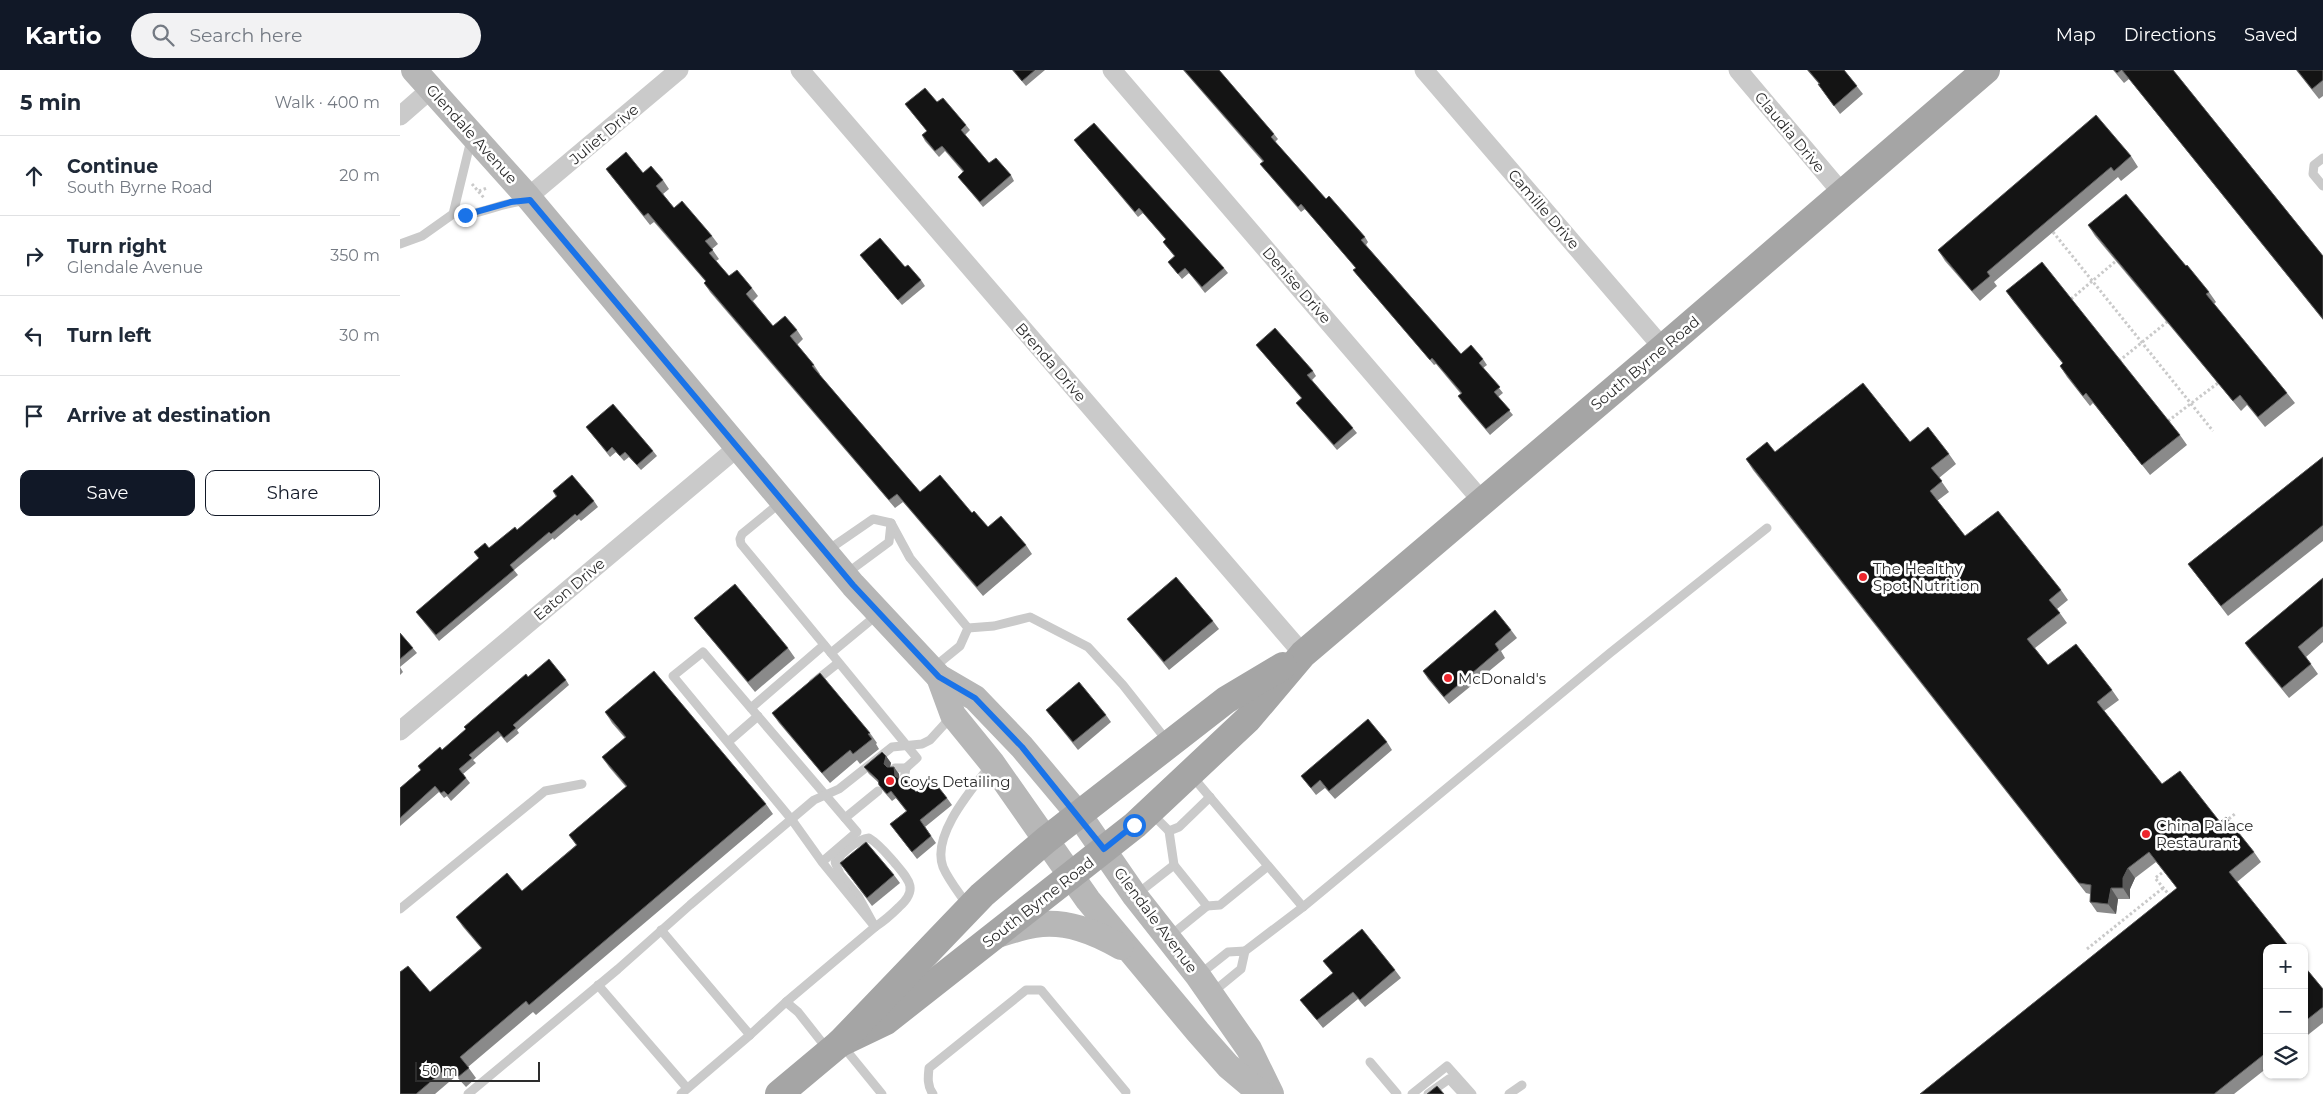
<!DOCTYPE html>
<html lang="en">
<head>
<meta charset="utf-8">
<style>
	:root { --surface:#fff; --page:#f2f2f3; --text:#1f2937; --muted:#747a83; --line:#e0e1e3; --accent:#111827 }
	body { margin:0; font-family:Montserrat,sans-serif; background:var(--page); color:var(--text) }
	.controls { position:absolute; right:15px; bottom:15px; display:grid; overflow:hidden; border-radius:10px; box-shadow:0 1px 4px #0004 }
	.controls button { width:45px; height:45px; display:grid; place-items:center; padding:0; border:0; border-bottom:1px solid var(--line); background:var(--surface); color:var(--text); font:25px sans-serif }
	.scale { position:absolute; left:15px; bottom:12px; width:125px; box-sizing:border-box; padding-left:5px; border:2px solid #2d2d2d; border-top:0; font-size:14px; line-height:18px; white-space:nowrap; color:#2d2d2d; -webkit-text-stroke:4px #fff; paint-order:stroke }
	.stop { position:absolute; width:15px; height:15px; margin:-11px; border:4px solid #1a73e8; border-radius:50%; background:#fff }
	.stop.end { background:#1a73e8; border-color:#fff; box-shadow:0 1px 5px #0008 }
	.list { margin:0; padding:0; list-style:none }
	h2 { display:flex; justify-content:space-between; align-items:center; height:65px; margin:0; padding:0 20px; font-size:21px }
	h2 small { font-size:16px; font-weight:400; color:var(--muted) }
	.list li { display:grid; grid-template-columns:32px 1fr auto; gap:15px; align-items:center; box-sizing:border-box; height:80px; padding:0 20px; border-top:1px solid var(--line) }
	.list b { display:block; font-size:19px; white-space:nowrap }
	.list p { margin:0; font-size:16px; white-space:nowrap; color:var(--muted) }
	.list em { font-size:16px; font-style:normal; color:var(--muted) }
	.actions { display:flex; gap:10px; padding:15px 20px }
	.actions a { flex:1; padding:11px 0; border:1px solid var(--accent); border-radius:10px; text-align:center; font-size:18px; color:var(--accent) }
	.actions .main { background:var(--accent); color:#fff }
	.icon { flex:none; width:28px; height:28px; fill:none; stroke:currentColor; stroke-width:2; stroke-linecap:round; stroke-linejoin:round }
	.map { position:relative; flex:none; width:1923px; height:1024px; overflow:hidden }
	header { display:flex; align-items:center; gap:30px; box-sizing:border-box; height:70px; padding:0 25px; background:var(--accent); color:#fff }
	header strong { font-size:24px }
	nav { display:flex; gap:28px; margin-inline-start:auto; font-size:18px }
	.search { width:350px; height:45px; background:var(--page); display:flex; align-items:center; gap:12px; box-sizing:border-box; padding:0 18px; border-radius:28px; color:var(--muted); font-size:19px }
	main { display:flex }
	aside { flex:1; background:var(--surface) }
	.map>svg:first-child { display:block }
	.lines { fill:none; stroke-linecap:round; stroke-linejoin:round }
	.path { stroke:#cacaca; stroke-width:3; stroke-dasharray:2.5 2.5; stroke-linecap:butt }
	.lane { stroke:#cacaca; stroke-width:9 }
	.street { stroke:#cacaca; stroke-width:19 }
	.secondary { stroke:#b7b7b7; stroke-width:26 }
	.primary { stroke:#a5a5a5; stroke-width:28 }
	.wall { fill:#8a8a8a }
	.shaded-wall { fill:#5a5a5a }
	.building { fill:#141414; stroke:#5a5a5a }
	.route { stroke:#1a73e8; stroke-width:6 }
	.poi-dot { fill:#ed262d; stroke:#fff; stroke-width:2 }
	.labels { text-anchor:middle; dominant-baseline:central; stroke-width:5; stroke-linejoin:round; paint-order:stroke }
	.street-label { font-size:15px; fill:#2d2d2d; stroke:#fff }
	.poi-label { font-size:15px; fill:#2d2d2d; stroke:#fff; text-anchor:start }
</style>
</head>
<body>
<header>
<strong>Kartio</strong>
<div class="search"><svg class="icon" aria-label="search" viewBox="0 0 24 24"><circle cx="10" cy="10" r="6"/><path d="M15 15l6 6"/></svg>Search here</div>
<nav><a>Map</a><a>Directions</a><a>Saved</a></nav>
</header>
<main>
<aside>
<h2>5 min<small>Walk · 400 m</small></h2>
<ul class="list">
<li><svg class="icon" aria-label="ahead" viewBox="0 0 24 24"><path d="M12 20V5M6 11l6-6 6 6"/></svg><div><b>Continue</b><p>South Byrne Road</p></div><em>20 m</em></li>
<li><svg class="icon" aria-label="right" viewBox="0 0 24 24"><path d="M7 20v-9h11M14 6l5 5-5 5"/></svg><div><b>Turn right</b><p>Glendale Avenue</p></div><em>350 m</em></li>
<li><svg class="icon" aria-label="left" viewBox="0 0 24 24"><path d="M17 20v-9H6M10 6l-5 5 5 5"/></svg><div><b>Turn left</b></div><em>30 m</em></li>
<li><svg class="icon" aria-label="arrive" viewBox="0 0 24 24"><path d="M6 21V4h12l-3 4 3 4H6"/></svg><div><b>Arrive at destination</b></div></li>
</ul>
<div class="actions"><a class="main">Save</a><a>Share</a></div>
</aside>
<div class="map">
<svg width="1923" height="1024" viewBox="0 0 1923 1024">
	<rect width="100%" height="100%" fill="#fff"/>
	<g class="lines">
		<!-- path -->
		<g class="path">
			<path d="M72,114l12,14"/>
			<path d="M79,121l8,-3"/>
			<path d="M1653,162l160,199"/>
			<path d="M1671,229l45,-38"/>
			<path d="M1719,291l48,-39"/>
			<path d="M1768,351l50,-38"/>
			<path d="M1825,752l11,-9"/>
			<path d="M1766,800l-11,8 16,19"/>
			<path d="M1687,879l76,-61"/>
		</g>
		<!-- lane -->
		<g class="lane">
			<path d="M1923,88l-9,7 -1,9 10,12"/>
			<path d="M53,144c19,5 51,-13 73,-13"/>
			<path d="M0,174l22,-8 31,-22 18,-74"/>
			<path d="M381,432l-39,32 -2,5 1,5 90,109 46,-38"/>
			<path d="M491,453l19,35 58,70 26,-2 36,-9 58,30 35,38 45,57"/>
			<path d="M428,480l45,-31 18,4 -2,19 -42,31"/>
			<path d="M431,583l86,105 -11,10 -2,11"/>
			<path d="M533,598l27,-22 8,-18"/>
			<path d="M413,613l25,-20"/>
			<path d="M351,638l73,-63"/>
			<path d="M328,672l30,-26"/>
			<path d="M495,698h11"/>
			<path d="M792,706l111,131"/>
			<path d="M752,744l17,17 10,-4 31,-30"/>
			<path d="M445,748l33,-27"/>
			<path d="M769,761l5,34 33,41 13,-1 48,-39"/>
			<path d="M469,768c10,6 17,15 25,24 15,18 25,27 5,45 -8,8 -15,14 -24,20l-17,-31 -18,-22 -5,-12c8,-10 21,-22 34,-24z"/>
			<path d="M737,824l37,-29"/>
			<path d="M568,836c-8,-12 -19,-25 -25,-39 -12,-32 29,-78 47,-101"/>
			<path d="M0,839l145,-118 37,-7"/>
			<path d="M261,860l89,105 36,-33 12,10 30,38"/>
			<path d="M770,866l37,-30"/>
			<path d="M845,881l58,-44 307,-254 157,-125"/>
			<path d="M799,905l29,-23 17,-1 -4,18 -28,23"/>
			<path d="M198,915l89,103"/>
			<path d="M386,932l89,-75 -53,-65 -30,-42 -119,-144 30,-24 154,180 -35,30"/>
			<path d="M442,975l40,49"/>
			<path d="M970,992l27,32"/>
			<path d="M68,1024l150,-125 72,-64 124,-105 25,-11 53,-42 30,-3 8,-4 21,-23"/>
			<path d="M281,1024l69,-59"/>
			<path d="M533,1024c-6,-8 -5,-17 -4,-26l97,-78h15l85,102"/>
			<path d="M1012,1024l35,-28 25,28"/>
			<path d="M1028,1024l21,-15 14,15"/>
			<path d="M1109,1024l13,-9"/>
		</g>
		<!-- street -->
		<g class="street">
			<path d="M400,0l503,584"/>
			<path d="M712,0l370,431"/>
			<path d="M1024,0l239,278"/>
			<path d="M1338,0l104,123"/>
			<path d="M0,46l31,-27"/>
			<path d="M128,127l151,-127"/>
			<path d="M0,661l338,-284"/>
		</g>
		<!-- secondary -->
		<g class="secondary">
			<path d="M14,0l114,127 325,388 86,92 36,21 47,49 57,68 56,81 63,80 51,73 22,45"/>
			<path d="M539,607l14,38 39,48 96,137 110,132 30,34 33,28"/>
			<path d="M594,866c13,-4 28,-9 41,-11 31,-5 60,7 86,22"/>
		</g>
		<!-- primary -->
		<g class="primary">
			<path d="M440,973l46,-22 249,-196 113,-106 55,-65 360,-306 323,-278"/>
			<path d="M379,1024l61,-51 142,-148 64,-55 180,-140 57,-34"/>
		</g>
	</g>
	<!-- wall -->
	<g class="wall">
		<path d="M612,0h33l-19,16z"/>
		<path d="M783,0h36l55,64 4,5 -3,3 51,57 39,38 3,5 -2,3 95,109 22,5 4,6 -4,3 20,25 -5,4 15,18 -23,20 -28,-33 -4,-6 3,-2 -25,-30 -2,1 -77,-90 -4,-5 3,-2 -51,-59 -4,3 -37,-43 -4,-5 3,-2z"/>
		<path d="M1407,0h37l19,24 -23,20 -22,-30h1z"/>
		<path d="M1713,0h60l150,186v64l-194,-241 -5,4z"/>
		<path d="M1896,0h27v26l-4,3z"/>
		<path d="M537,32l29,23 4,5 -5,5 24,28 22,12 3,6 -31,26 -25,-30 5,-5 -18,-21 -6,6 -14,-16 -3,-6 5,-4 -22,-27z"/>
		<path d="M674,70l150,128 4,5 -23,20 -16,-20 -7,6 -14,-17 6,-6 -11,-14 3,-2 -23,-27 -5,4z"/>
		<path d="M1731,86l7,11 -17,14 -3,-4 -65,55 -59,50 3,4 -17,15 -35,-40 -7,-11z"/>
		<path d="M206,99l37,4 20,7 6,9 -6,5 11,14 38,28 6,8 -6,5 7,10 -3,2 13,15 23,12 6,8 -5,5 20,25 24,4 6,9 -6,6 17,20 6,9h-1l101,118 52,21 16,14 38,18 6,9 -49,42 -80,-94 -8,6 -185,-216 -6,-9 2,-1 -52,-60 -4,3 -38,-48z"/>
		<path d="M1688,155l98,41 23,26 7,10 -2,2 73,89 8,10 -30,24 -18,-22 -6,6 -146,-175z"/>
		<path d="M460,185l45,12 16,13 4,6 -23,19z"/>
		<path d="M1606,221l174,144 7,10 -37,30 -57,-72 -3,3 -23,-29 -7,-11 3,-2 -50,-63z"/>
		<path d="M856,275l57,26 3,5 -4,4 45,53 -20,17 -41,-47 5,-5z"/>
		<path d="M186,357l67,24 4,5 -16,14 -12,-13 -5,4 -8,-9 -6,5z"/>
		<path d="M1510,372l39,12 7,10 -17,14 10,14 -12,9 28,35 96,54 7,10 -11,9 10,14 -32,25 13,17 64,25 7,10 -15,11 58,73 58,38 34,30 7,10 -24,20 30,66v120l-33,26h-314l257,-206 -21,-26 -21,16 -5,11v10h-12l-2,15 -19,-2 -7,-10v-8l-4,-1 -333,-423 -7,-11 29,-7z"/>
		<path d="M1923,387v84l-95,75 -40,-52z"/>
		<path d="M153,421l41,10 4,6 -17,14 -2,-2 -25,21 -1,-2 -39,32 4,5 -79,66 -23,-29 63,-53 -5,-7 15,-4 28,-18 39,-33z"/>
		<path d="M1923,508v64l-17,15 12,17 -29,24 -37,-45 -7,-10z"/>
		<path d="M294,548l94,30 7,10 -40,34 -53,-64z"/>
		<path d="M727,549l86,2 6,8 -50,41 -36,-44z"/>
		<path d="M1111,560l6,8 -16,13 4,7 -56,46 -21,-25 -5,-8z"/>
		<path d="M0,563l17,20 -17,14 3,5 -3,3z"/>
		<path d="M128,607l38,3 3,5 -52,45 2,3 -12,10 -6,-7 -28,24 3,3 -13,11 7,9 -19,18 -4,-5 -3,2 -5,-6 -39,34v-38l21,-18 -3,-4 24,-16z"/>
		<path d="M646,640l60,5 5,7 -33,28z"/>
		<path d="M205,642l161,92 7,10 -237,201 -3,-3 -65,55 8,11 -10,9 -10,-11 -21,18h-35l30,-102 51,-44 -18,-21 -7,-10 66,-26 54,-46 -7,-10 57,-48 -17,-20 -7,-10 23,-19 -13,-15z"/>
		<path d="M372,643l98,20 7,10 -1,1 3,5 -19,15 -3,-4 -27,23 -51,-60z"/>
		<path d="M987,672l5,8 -57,49 -10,-11 -9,7 -15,-19z"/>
		<path d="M486,686l5,7 -1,4 9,7v4l17,14 31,6 5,7 -27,22 11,16 -19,16 -27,-35 16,-13 -10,-13 -4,3 -8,-9 -5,-7v-2l-10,-9 -5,-7z"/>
		<path d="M440,793l54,12 6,8 -28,23z"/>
		<path d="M923,891l72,9 6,8 -36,29 -7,-8 -35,29 -23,-28 33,-27z"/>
		<path d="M1904,896l19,23v34l-19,15z"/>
	</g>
	<!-- shaded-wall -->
	<g class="shaded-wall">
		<path d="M486,686l5,7 -2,8 -5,-7z"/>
		<path d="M494,697l5,7 1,9 -5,-7z"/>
		<path d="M1728,798l7,10 -5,11v10l-7,-11v-10z"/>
		<path d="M1711,818l7,11 -2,15 -8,-10z"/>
	</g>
	<!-- building -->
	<g class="building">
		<path d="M613,0h22l-13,11z"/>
		<path d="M784,0h35l55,64 -3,3 55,62 3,-3 36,41 -4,3 100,114 10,-9 12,14 -4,4 21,24 -6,5 16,18 -24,19 -28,-33 4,-3 -30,-35 -2,2 -77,-90 3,-2 -55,-64 -3,3 -38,-43 4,-3z"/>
		<path d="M1408,0h36l13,16 -23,20 -16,-22h2z"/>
		<path d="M1714,0h7l-4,3z"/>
		<path d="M1722,0h51l150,186v63z"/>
		<path d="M1897,0h26v10l-11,9z"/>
		<path d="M525,18l12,14 6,-4 23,27 -5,5 28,33 7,-5 15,17 -31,27 -22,-25 6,-6 -22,-25 -7,5 -13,-16 5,-4 -22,-27z"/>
		<path d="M1696,45l35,41 -17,15 -3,-4 -65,55 -59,50 3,4 -18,15 -34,-41z"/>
		<path d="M694,53l130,145 -22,19 -17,-19 -7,6 -10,-12 7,-6 -12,-14 3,-3 -27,-31 -4,4 -61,-72z"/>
		<path d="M226,82l17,21 8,-7 12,14 -7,6 18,22 8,-7 30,35 -7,5 8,9 -4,3 20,23 8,-6 15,18 -6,6 27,32 12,-10 12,14 -7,6 24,29 -2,1 108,126 20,-17 32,38 2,-2 14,16 13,-11 25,29 -49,42 -80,-93 -8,6 -185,-217 2,-2 -58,-68 -4,3 -38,-47z"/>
		<path d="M1726,124l60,72 1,-1 22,27 -3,2 81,99 -29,24 -18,-22 -7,6 -145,-176z"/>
		<path d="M480,168l25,29 3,-2 13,15 -23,20 -38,-45z"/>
		<path d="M1642,192l138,173 -38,30 -56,-72 -3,3 -23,-30 3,-3 -57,-72z"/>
		<path d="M875,258l38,43 -6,4 46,53 -19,17 -38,-42 6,-5 -46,-53z"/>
		<path d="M1463,313l47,59 18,-15 21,27 -18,14 11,13 -12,10 35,45 33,-25 63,79 -12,10 11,13 -33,26 21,26 28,-21 36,46 -15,12 65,82 18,-13 40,51 6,-5 28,35 -25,20 61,76h-23v104l-53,42h-294l257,-206 -28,-36 -21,16 -5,10v10h-12l-3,16 -18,-2 1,-17 -12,-2 -333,-424 21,-17 8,10z"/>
		<path d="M213,334l40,47 -16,14 -12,-13 -5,4 -8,-9 -5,5 -21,-25z"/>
		<path d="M1923,387v68l-102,81 -33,-42z"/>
		<path d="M172,405l22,26 -17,15 -2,-2 -24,20 -2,-2 -39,33 4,5 -78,65 -20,-23 63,-54 -5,-6 11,-9 4,5 26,-21 2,3 40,-34 -4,-5z"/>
		<path d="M776,507l37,44 -49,41 -37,-43z"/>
		<path d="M1923,508v48l-25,21 13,17 -29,24 -37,-45z"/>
		<path d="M335,514l53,64 -40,34 -54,-64z"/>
		<path d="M1095,540l16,20 -16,14 4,6 -55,47 -21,-26z"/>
		<path d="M0,563l13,15 -13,11z"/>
		<path d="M149,589l17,21 -53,45 3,3 -12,10 -6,-7 -29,24 3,3 -13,11 7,9 -18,17 -4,-4 -3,2 -6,-7 -35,32v-30l21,-18 -3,-4 22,-19 2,3 24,-21 -2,-2 62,-53 2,3z"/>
		<path d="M254,601l112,133 -237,201 -3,-4 -66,56 9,11 -11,9 -9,-11 -33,28h-16v-122l8,-6 22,26 52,-44 -26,-31 51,-44 15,18 55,-46 -8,-10 58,-49 -25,-29 24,-20 -21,-25z"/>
		<path d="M420,603l50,60 -2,1 4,5 -19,15 -3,-4 -28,23 -50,-60z"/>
		<path d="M679,612l27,33 -33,27 -27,-32z"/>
		<path d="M968,649l19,23 -58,49 -9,-11 -9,8 -10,-12z"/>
		<path d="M482,682l4,4 -2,8 3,3h7l1,9 3,2 5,-1 13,15 16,-13 15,19 -27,22 11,16 -19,16 -22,-28 17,-13 -16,-20 -4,3 -8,-9 -1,-5 -14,-13z"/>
		<path d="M466,772l28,33 -27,23 -27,-35z"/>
		<path d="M962,859l33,41 -35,30 -7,-8 -36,28 -17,-20 33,-27 -10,-12z"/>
		<path d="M1904,896l19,23v18l-19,15z"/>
		<path d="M1037,1016l7,8h-17z"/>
	</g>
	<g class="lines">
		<!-- route -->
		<path class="route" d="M65,145l46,-13 19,-2 323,385 86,92 36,21 47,49 82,102 30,-24"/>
	</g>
	<!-- markers -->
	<g class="poi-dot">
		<circle cx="1463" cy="507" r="5"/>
		<circle cx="1048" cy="608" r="5"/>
		<circle cx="490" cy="711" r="5"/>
		<circle cx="1746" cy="764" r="5"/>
	</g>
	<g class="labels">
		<!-- street labels -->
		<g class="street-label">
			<text transform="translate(1390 62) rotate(50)">Claudia Drive</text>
			<text transform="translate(72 64) rotate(48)">Glendale Avenue</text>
			<text transform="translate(204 64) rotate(-40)">Juliet Drive</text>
			<text transform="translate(1144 139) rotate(49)">Camille Drive</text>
			<text transform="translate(897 215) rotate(49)">Denise Drive</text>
			<text transform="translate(651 292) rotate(49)">Brenda Drive</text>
			<text transform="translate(1245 293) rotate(-40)">South Byrne Road</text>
			<text transform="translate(169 519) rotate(-40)">Eaton Drive</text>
			<text transform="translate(638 832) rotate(-38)">South Byrne Road</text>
			<text transform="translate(756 850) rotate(53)">Glendale Avenue</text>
		</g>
		<!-- poi labels -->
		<g class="poi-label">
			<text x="1473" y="498">The Healthy<tspan x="1473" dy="17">Spot Nutrition</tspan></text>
			<text x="1058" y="608">McDonald's</text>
			<text x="500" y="711">Coy's Detailing</text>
			<text x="1756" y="755">China Palace<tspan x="1756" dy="17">Restaurant</tspan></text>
		</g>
	</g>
</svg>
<div class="controls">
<button>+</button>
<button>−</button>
<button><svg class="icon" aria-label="layers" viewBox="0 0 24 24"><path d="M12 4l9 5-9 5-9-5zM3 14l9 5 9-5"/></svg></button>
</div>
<div class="scale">50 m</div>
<div class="stop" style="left:734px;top:755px"></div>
<div class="stop end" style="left:65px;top:145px"></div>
</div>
</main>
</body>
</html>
